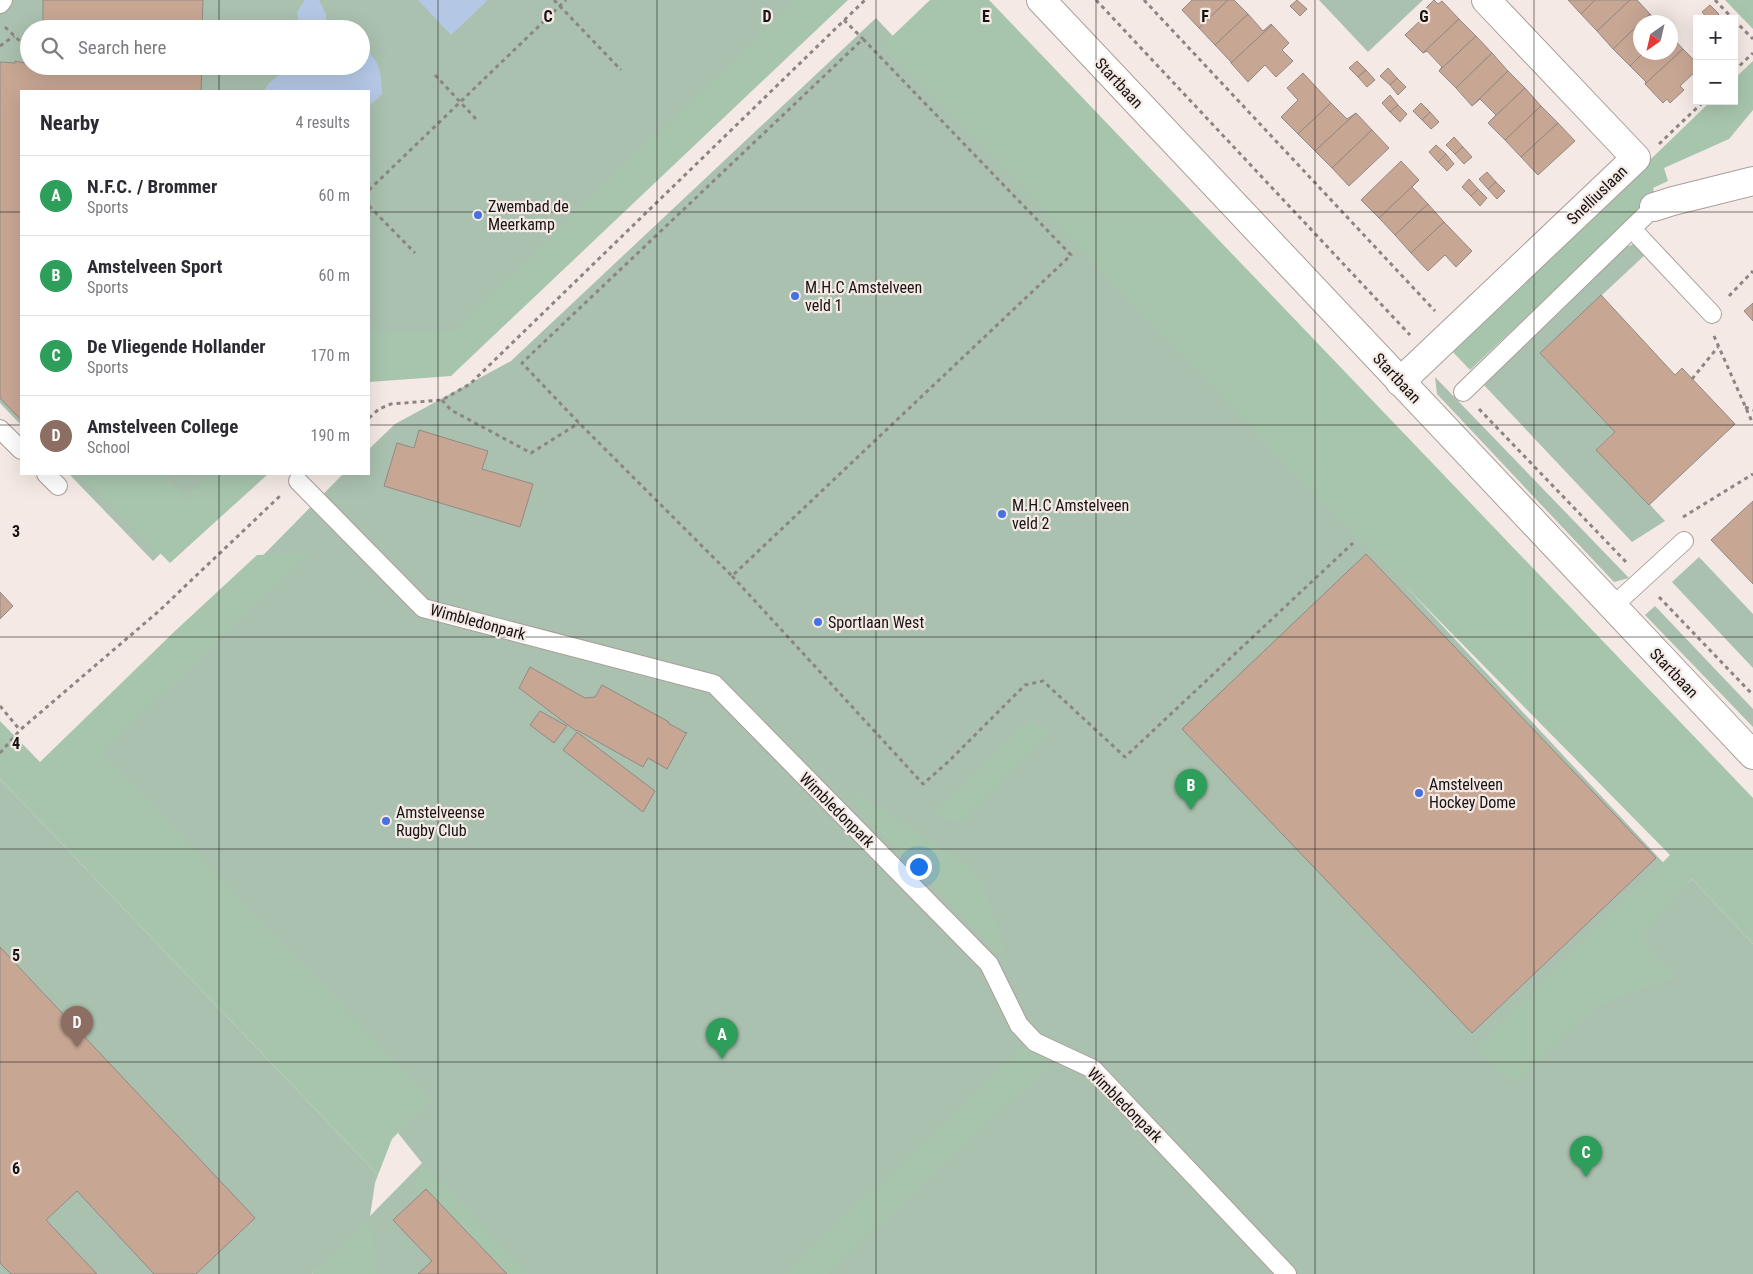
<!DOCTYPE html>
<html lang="en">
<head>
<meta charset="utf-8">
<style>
	:root { --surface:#fff; --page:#f2f2f3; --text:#2b2b33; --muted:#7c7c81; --line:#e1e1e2; --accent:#4770e3 }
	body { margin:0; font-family:"Roboto Condensed",sans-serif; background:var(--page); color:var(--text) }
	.controls { position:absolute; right:15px; top:15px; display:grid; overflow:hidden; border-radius:0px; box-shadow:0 5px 20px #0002 }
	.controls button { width:45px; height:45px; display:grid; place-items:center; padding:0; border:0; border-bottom:1px solid var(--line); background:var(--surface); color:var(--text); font:25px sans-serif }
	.compass { position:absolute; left:1633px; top:15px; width:45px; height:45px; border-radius:50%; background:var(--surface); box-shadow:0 5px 20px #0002; rotate:214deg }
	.you { position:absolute; left:918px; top:866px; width:18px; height:18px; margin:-12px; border:4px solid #fff; border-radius:50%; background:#1a73e8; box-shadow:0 0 0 8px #1a73e833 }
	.badge { display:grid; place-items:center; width:32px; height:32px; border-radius:50%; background:var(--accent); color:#fff; font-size:16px; font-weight:700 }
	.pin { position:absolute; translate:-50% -41px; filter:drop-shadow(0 1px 2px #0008) }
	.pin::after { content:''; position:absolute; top:26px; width:18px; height:15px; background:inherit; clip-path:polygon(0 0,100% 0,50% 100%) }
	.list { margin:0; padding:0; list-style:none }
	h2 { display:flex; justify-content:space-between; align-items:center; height:65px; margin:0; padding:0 20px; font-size:21px }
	h2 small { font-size:16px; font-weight:400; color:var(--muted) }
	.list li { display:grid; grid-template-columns:32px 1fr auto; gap:15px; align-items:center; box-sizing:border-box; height:80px; padding:0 20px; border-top:1px solid var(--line) }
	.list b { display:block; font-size:19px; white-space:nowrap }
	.list p { margin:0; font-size:16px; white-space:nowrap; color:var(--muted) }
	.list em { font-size:16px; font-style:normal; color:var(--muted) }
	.icon { flex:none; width:28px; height:28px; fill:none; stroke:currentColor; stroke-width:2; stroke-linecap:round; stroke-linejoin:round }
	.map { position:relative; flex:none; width:1753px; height:1274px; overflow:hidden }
	.search { position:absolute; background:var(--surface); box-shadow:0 5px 20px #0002; left:20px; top:20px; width:350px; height:55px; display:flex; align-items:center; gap:12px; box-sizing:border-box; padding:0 18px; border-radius:28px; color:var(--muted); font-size:19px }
	.panel { position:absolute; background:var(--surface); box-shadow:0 5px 20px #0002; left:20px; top:90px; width:350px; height:385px; border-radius:0px }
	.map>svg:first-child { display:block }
	.green { fill:#aac1af; fill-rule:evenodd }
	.forest { fill:#a7c5ad }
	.water { fill:#b4c8e6 }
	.building { fill:#c8a694; stroke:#938984 }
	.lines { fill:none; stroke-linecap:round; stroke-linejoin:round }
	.service-casing { stroke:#a99f9a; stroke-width:20 }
	.minor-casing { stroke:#a99f9a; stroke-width:30 }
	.path { stroke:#8c8581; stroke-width:3; stroke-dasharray:4 4; stroke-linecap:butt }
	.service { stroke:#fff; stroke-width:18 }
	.minor { stroke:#fff; stroke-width:28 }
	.grid { fill:none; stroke:#161311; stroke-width:1; stroke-opacity:0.55 }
	.poi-dot { fill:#4770e3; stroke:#f4e9e4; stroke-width:2 }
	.labels { text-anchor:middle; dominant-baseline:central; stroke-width:4.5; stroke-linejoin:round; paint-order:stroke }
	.street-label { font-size:16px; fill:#161311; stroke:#f4e9e4 }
	.poi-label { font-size:16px; fill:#161311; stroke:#f4e9e4; text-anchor:start }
	.grid-label { font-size:16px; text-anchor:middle; font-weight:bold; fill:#161311; stroke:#f4e9e4; stroke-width:4.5; stroke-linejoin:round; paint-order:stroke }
</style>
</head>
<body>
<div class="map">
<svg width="1753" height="1274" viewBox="0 0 1753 1274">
	<rect width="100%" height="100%" fill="#f4e9e4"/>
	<!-- green -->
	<g class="green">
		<path d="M0,0h815l-359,339 -87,11v-259h-348v334l-21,-22zM29,29h332v37h-332z"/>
		<path d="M1319,0h104l-55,52z"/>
		<path d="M876,18l809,868 7,-7 61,65v330h-1439l6,-7 -8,7h-312v-495l378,396 -3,8 -5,33 52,-53 -24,-30 5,-6 -343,-365 283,-288h26v-25l26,-25 116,-63z"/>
		<path d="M1634,244l7,3 6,6 -107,100 75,79 -17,16 67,73 -33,21 -149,-158 143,-137z"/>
		<path d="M1435,377l194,201 -15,4 -177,-188z"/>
		<path d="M69,474h172l-88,87z"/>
		<path d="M1699,557l54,57v54l-81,-86z"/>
		<path d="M1655,606l98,103v18l-108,-112z"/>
	</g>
	<!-- forest -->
	<g class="forest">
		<path d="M797,0h51l-397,376 -82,6v-49h82z"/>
		<path d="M930,0h59l764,798v146l-61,-65 -51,57 32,41 -78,29 -79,76 -22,-16 -15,-17 191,-194 -322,-327 -282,-295 -183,-188z"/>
		<path d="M1725,0h28v29z"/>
		<path d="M1753,61v49l-24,29 -65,29 4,13 -15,7 3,11 -9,4 -177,167 -18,-19 259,-250h23v-22z"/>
		<path d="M90,474h71l25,24 26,-24h56l-98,89 -85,-85z"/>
		<path d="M310,553l-209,199 330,348 -39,39 -14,36 -378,-396v-58l40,41 135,-131 82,-76z"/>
		<path d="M1032,720l16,14 -85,87 -15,-1 -14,-9z"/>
		<path d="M851,790l119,77 11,14 28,82 -151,-154z"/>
		<path d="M1027,1044l23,20 -222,210h-43z"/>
		<path d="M422,1163l105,111h-36l-77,-83z"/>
		<path d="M369,1220l8,54h-65z"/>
	</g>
	<!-- water -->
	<g class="water">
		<path d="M305,0h14l7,14v15h-26l-3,-17z"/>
		<path d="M418,0h70l-37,35z"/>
		<path d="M361,48c20,10 20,26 21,46l-12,11h-1v-14h-105l4,-7 22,-18h71z"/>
	</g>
	<!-- building -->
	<g class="building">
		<path d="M43,0h160l-1,29h-159z"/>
		<path d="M1192,0h36l-29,28 -17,-18z"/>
		<path d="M1228,0h6l14,14 -33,31 -16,-17z"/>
		<path d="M1297,0l10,9 -7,7 -10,-10z"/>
		<path d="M1434,0l4,4 4,-3 17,18 -36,34 -18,-18 19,-18 -3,-4z"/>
		<path d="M1568,0h27l-14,14z"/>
		<path d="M1595,0h35l-33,31 -16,-17z"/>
		<path d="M1630,0h7l13,14 -37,35 -16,-18z"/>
		<path d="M1710,5l9,9 -5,5h-6l-6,-7z"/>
		<path d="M1248,14l15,17 8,-7 1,1 -41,38v-1l-16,-17z"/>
		<path d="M1650,14l8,8h-17z"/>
		<path d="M1459,19l17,17 -37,35 3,-4 -15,-16 -4,2z"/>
		<path d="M1640,23v29h4l-14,14 -17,-17z"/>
		<path d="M1272,25l17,18 -7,7 11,11 -17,16 -11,-12 -17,17 -17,-19z"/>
		<path d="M1670,35l13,14 -38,35 1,-2 -16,-16 14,-14h26z"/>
		<path d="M1476,36l16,17 -36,35 -17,-17z"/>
		<path d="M1683,49l14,14v7l-17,16 4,4 -14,13 -3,-4 -4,4 -18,-19z"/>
		<path d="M1492,53l16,18 -36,35 -16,-18z"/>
		<path d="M29,59v7h173l-1,25h-180v329l-21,-22v-336l15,1v-2l9,2z"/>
		<path d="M1357,61l9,9 -8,7 -9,-9z"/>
		<path d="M1388,68l9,10 -7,7 -10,-9z"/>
		<path d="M1366,70l9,10 -8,7 -9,-10z"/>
		<path d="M1508,71l17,17 -37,35 8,-8 -16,-16 -8,7z"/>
		<path d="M1303,73l28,30 -33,31 -17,-17 17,-17 -11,-12z"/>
		<path d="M1397,78l9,9 -8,8 -8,-10z"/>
		<path d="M1525,88l16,18 -36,34 -17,-17z"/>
		<path d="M1390,95l8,10 -8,7 -8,-9z"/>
		<path d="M1331,103l16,16 9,-6 -41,38 -17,-17z"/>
		<path d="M1421,103l9,9 -8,8 -9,-9z"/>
		<path d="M1398,105l9,9 -7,8 -10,-10z"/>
		<path d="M1541,106l17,17 -37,34 -16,-17z"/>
		<path d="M1430,112l9,10 -8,7 -9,-9z"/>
		<path d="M1356,113l16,17 -40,38 -17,-17z"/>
		<path d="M1558,123l17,18 -37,34 -17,-18z"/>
		<path d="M1372,130l17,18 -40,38 -17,-18z"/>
		<path d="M1454,137l9,10 -8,7 -9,-9z"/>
		<path d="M1436,145l10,9 -8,8 -9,-10z"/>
		<path d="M1463,147l9,10 -8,7 -9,-10z"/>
		<path d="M1446,154l8,10 -7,7 -9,-9z"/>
		<path d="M1401,161l18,19 -40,38 -18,-18z"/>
		<path d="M1487,172l9,10 -8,7 -9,-10z"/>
		<path d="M1469,179l9,10 -7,7 -9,-9z"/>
		<path d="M1419,180l-7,7 16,17 -33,31 -16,-17z"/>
		<path d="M1496,182l9,9 -8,8 -9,-10z"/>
		<path d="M1478,189l9,9 -7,8 -9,-10z"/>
		<path d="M1428,204l16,18 -33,31 -16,-18z"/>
		<path d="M1444,222l28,29 -16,16 -11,-12 -17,16 -17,-18z"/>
		<path d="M1601,295l74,80 7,-7 53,56 -86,81 -53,-55 19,-18 -75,-79z"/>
		<path d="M1753,303v18l-9,-10z"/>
		<path d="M419,430l69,21 -6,18 51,15 -13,43 -136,-41 13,-43 17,5z"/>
		<path d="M1753,501v83l-42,-44z"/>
		<path d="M1366,554l290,304 -184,175 -290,-304z"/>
		<path d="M0,592l13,14 -13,13z"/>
		<path d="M530,667l55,31 10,-1 7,-12 67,37 -1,1 18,10 1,-1 -20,37 -19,-11 -5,9 -66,-37 -1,1 -57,-43z"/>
		<path d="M540,711l27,15 -13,17 -24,-18z"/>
		<path d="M577,732l78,59 -12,21 -80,-62z"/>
		<path d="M0,947l255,271 -59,56h-42l-77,-83 -31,29 51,54h-86l-11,-11z"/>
		<path d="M426,1189l81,85h-89l14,-13 -39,-41z"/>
	</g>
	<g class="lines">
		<defs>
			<g id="service">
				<path d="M0,4l3,-4"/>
				<path d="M1632,229l80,85"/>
				<path d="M1463,392l191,-185"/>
				<path d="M0,429l21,21"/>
				<path d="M46,474l12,12"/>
				<path d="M298,481l125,127 291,76 275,280 30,61 16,17 58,27 194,205"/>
				<path d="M1612,607l72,-66"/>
			</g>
			<g id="minor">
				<path d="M1041,0l712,755"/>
				<path d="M1654,207l19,-6 80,-20"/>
				<path d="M1400,382l236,-224 -150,-158"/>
			</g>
		</defs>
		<!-- service casing -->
		<use href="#service" class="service-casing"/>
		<!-- minor casing -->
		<use href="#minor" class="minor-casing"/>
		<!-- path -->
		<g class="path">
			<path d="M554,0l67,70"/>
			<path d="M1096,0l314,335"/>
			<path d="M1144,0l291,311"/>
			<path d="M1715,0l18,19"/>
			<path d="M844,20l19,19"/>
			<path d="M1734,20l19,19"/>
			<path d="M5,27l19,18"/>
			<path d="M863,39l208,216 -339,321 -153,-153 -57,-60z"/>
			<path d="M0,46l14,-10"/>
			<path d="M1734,71l19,-18"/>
			<path d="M435,75l41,44"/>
			<path d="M1659,144l45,-43"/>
			<path d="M369,190l197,-190"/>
			<path d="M369,206l46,47"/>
			<path d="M1729,296l24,-25"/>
			<path d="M1714,336l39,88"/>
			<path d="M1692,379l26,-32"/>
			<path d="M442,400l9,10 80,43 48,-30"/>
			<path d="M1745,407l8,3"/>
			<path d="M1479,409l148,154"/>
			<path d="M369,418l10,-9 12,-5 51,-4 28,-16 395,-384"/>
			<path d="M1683,517l70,-43"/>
			<path d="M732,576l191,208 25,-22 77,-77 18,-4 82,76 228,-214"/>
			<path d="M1659,597l94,98"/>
			<path d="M0,706l20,24"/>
			<path d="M0,753l20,-23 139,-119 122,-116"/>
		</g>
		<!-- service -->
		<use href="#service" class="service"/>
		<!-- minor -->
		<use href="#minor" class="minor"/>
	</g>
	<!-- grid -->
	<path class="grid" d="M219,0v29M438,0v1274M657,0v1274M876,0v1274M1096,0v1274M1315,0v1274M1534,0v1274M219,66v25M0,212h21M369,212h1384M0,425h21M369,425h1384M219,474v800M0,637h1753M0,849h1753M0,1062h1753"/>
	<!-- markers -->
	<g class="poi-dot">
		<circle cx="478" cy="215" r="5"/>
		<circle cx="795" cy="296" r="5"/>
		<circle cx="1002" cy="514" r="5"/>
		<circle cx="818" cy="622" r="5"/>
		<circle cx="1419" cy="793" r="5"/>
		<circle cx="386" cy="821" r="5"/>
	</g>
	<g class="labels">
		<!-- street labels -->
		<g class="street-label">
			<text transform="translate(1119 83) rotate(47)">Startbaan</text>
			<text transform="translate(1597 195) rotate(-44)">Snelliuslaan</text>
			<text transform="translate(1397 378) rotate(47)">Startbaan</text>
			<text transform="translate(478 622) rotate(15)">Wimbledonpark</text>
			<text transform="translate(1674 673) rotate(46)">Startbaan</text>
			<text transform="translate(837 810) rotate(45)">Wimbledonpark</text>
			<text transform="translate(1125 1105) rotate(45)">Wimbledonpark</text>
		</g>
		<!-- poi labels -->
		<g class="poi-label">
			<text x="488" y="206">Zwembad de<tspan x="488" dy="18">Meerkamp</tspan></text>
			<text x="805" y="287">M.H.C Amstelveen<tspan x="805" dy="18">veld 1</tspan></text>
			<text x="1012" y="505">M.H.C Amstelveen<tspan x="1012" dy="18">veld 2</tspan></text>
			<text x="828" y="622">Sportlaan West</text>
			<text x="1429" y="784">Amstelveen<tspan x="1429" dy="18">Hockey Dome</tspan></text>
			<text x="396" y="812">Amstelveense<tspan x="396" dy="18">Rugby Club</tspan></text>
		</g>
	</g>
	<g class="grid-label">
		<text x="548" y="22">C</text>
		<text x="767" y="22">D</text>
		<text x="986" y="22">E</text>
		<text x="1205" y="22">F</text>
		<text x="1424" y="22">G</text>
		<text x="16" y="537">3</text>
		<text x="16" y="749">4</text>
		<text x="16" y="961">5</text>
		<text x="16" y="1174">6</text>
	</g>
</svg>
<div class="controls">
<button>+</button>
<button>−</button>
</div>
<svg class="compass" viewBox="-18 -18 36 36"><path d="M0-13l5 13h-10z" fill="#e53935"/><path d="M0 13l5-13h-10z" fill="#7c7c81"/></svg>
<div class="you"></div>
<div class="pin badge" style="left:722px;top:1059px;background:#2e9e5b">A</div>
<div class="pin badge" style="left:1191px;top:810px;background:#2e9e5b">B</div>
<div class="pin badge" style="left:1586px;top:1177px;background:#2e9e5b">C</div>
<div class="pin badge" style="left:77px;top:1047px;background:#8d6e63">D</div>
<div class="search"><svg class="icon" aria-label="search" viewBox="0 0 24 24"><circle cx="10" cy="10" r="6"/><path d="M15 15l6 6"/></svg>Search here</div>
<section class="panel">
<h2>Nearby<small>4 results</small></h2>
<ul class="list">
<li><span class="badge" style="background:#2e9e5b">A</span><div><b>N.F.C. / Brommer</b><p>Sports</p></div><em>60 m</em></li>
<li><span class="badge" style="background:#2e9e5b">B</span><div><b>Amstelveen Sport</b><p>Sports</p></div><em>60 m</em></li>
<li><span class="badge" style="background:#2e9e5b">C</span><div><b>De Vliegende Hollander</b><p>Sports</p></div><em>170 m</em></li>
<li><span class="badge" style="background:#8d6e63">D</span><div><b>Amstelveen College</b><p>School</p></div><em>190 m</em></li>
</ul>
</section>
</div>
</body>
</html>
